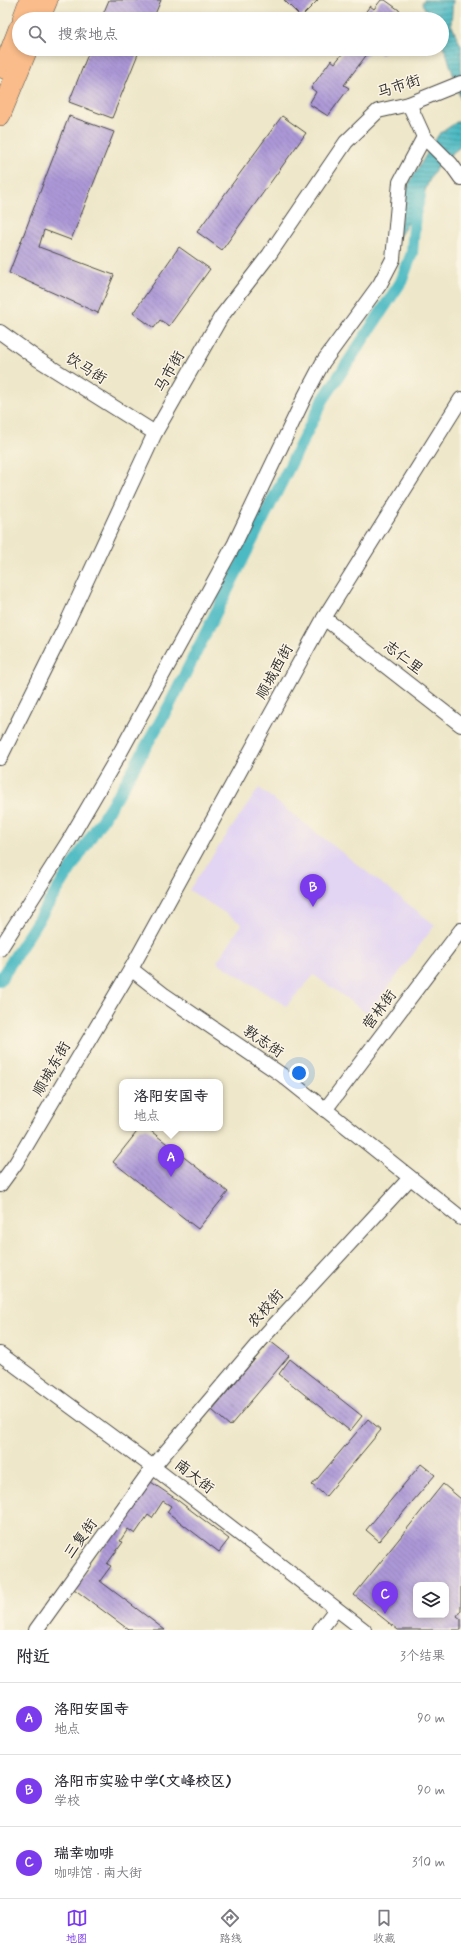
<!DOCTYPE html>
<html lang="zh">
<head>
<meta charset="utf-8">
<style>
	:root { --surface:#fff; --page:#f2f2f3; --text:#2b2b33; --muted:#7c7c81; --line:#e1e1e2; --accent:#7c3aed }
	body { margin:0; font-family:Mynerve,"LXGW WenKai TC",sans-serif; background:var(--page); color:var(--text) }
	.controls { position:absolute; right:12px; bottom:12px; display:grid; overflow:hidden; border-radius:8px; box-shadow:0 2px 6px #0003 }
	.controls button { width:36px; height:36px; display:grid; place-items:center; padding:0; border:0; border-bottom:1px solid var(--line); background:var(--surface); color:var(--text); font:20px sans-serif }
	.you { position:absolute; left:299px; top:1073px; width:14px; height:14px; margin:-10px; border:3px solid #fff; border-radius:50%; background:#1a73e8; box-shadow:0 0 0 6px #1a73e833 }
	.badge { display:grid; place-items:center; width:26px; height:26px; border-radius:50%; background:var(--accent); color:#fff; font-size:13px; font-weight:700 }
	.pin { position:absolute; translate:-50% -33px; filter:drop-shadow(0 1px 2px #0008) }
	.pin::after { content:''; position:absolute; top:21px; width:14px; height:12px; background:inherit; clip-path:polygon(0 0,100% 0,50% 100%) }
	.popup { position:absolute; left:119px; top:1079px; width:104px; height:52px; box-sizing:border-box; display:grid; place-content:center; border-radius:8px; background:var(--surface); filter:drop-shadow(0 1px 3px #0005); font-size:13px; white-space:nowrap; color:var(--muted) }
	.popup b { font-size:15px; color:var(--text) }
	.popup::after { content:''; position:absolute; left:50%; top:100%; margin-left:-8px; border:8px solid transparent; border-top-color:var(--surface) }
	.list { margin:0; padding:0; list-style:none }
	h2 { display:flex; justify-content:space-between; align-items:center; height:52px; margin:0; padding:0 16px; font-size:17px }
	h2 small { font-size:13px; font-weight:400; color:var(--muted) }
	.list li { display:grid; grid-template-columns:26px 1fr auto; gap:12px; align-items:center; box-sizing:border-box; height:72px; padding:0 16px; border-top:1px solid var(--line) }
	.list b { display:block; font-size:15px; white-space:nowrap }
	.list p { margin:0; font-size:13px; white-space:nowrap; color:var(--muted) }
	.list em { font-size:13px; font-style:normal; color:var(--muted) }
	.icon { flex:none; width:22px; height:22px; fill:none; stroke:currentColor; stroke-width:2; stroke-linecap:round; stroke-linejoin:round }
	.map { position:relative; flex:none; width:461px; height:1630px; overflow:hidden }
	.search { position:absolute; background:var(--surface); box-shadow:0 2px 6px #0003; left:12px; right:12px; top:12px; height:44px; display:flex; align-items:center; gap:10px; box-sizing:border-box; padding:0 14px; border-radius:22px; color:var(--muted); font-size:15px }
	.sheet { height:268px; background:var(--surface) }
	nav { display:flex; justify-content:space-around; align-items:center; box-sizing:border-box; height:56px; border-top:1px solid var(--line); background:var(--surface); font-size:11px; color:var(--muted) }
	nav a { display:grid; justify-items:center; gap:2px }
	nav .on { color:var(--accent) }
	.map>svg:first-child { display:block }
	.built { fill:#e2d4f3 }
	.water { fill:url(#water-rules); stroke:#3b7277 }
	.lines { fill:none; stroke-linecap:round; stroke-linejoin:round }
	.canal { stroke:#4bbac3; stroke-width:12 }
	.building { fill:url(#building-back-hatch); fill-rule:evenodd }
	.minor-casing { stroke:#484743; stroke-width:16 }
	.highway-casing { stroke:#484743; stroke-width:22 }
	.minor { stroke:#fff; stroke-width:14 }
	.highway { stroke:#f9bc8a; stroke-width:21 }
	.labels { text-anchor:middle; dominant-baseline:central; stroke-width:3; stroke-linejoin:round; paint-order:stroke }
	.street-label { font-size:15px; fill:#2b2b2b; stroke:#fcf5e5 }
</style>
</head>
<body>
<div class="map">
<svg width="461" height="1630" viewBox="0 0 461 1630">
	<defs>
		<pattern id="water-rules" width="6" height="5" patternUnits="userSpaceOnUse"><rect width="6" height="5" fill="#4bbac3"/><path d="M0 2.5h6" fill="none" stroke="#3f979f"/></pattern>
		<pattern id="building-back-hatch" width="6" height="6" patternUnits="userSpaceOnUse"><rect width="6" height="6" fill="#ac98d7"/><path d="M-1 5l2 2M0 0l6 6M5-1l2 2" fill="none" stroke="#8c7caf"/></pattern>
	</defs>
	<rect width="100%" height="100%" fill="#fcf5e5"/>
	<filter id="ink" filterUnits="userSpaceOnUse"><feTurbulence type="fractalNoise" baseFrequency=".025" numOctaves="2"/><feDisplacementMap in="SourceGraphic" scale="8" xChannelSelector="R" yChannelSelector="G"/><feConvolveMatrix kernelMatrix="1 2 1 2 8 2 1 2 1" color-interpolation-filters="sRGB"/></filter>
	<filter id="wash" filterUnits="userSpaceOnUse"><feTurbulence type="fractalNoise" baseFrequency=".012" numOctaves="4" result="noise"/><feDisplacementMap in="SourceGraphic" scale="16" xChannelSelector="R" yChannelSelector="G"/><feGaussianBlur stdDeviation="0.9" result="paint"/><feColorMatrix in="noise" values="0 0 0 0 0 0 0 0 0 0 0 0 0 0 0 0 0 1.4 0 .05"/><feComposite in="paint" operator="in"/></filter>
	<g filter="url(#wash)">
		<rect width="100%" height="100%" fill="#eee7c9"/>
		<!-- built -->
		<path class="built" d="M259,788l176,137 -67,89 -54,-39 -28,31 -69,-44 25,-38 -53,-34z"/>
		<!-- water -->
		<g class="water">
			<path d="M424,0h29l-2,24 10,22v54l-14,-45 -5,-11v-25h-12l-8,-16z"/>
			<path d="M461,119v27l-24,20 -9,17 -8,22 -22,33 6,-39 6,-18 29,-47z"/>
		</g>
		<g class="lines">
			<!-- canal -->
			<path class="canal" d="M0,980l124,-195 45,-79 154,-306 78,-118 11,-29 3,-39 5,-18"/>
		</g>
		<g id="blocks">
			<!-- building -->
			<g class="building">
				<path d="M109,0h52l-8,19h-52z"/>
				<path d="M284,0h34l-17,17z"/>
				<path d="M381,0h4l14,10 3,9h-42l10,-13 4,3z"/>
				<path d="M90,49h50l-28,69 -43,-16z"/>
				<path d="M346,49h25l-27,36 5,3 -21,28 -19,-12 7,-12 -5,-4 20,-28 4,3z"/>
				<path d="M375,49h11l-4,6z"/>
				<path d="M69,116l45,16 -43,108 -27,-10 -5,17 75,28 -16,38 -89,-40z"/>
				<path d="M282,116l24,17 -84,117 -25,-18z"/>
				<path d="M179,247l31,22 -41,57 -9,-6 -6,8 -21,-15z"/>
				<path d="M140,1128h7l81,64 -30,37 -85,-67z"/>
				<path d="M270,1341l19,15 -59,70 -18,-16z"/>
				<path d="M290,1359l72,57 -12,15 -71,-57z"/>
				<path d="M368,1419l13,11 -55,66 -14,-11z"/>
				<path d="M421,1464l14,11 -56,66 -13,-11z"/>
				<path d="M151,1482l25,17 53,40 -10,13 -52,-40 4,-6 -8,-5 -11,17 -4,-3 -13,19 -7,-5 -8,12 3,1 -16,22 4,2 -11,15 65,49h-36l-55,-41z"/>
				<path d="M443,1484l18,15v111l-4,6 4,3v11h-63l-44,-35zM416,1585h30v30h-30z"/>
			</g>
		</g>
	</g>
	<g filter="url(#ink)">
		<use href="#blocks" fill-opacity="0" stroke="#484743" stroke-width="1"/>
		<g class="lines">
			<defs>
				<g id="minor">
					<path d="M409,104l15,33 27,27 10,14"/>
					<path d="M0,332l36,26 119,75"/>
					<path d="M324,618l137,107"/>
					<path d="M0,758l64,-129 91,-196 66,-116 48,-62 77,-113 32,-31 31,-7 52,-21"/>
					<path d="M0,949l68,-107 53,-91 114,-208 70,-147 18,-34 57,-78 13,-25 7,-77 24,-45"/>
					<path d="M131,969l32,25 119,81 179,143"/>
					<path d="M325,1110l136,-180"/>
					<path d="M0,1185l16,-22 115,-194 193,-351 137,-219"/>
					<path d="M0,1354l153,113 211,163"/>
					<path d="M36,1630l117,-163 114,-134 143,-155"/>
					<path d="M320,1630l16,-21"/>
				</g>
				<g id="highway">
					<path d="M23,19l7,-19"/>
					<path d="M39,19l8,-19"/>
					<path d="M4,68l15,-39"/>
					<path d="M0,115l27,-66"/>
				</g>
			</defs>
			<!-- minor casing -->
			<use href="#minor" class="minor-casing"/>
			<!-- highway casing -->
			<use href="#highway" class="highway-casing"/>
			<!-- minor -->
			<use href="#minor" class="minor"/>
			<!-- highway -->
			<use href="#highway" class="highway"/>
		</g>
	</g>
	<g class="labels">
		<!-- street labels -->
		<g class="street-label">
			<text transform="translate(399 87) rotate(-18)">马市街</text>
			<text transform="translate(86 369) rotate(32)">饮马街</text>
			<text transform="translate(170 372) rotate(-61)">马市街</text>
			<text transform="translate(403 658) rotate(38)">志仁里</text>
			<text transform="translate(275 672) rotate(-61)">顺城西街</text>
			<text transform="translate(380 1010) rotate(-53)">营林街</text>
			<text transform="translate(263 1042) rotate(34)">敦志街</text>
			<text transform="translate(52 1069) rotate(-60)">顺城东街</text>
			<text transform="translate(266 1309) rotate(-48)">农校街</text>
			<text transform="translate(194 1477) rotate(38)">南大街</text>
			<text transform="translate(81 1539) rotate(-54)">三复街</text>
		</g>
	</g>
</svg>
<div class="controls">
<button><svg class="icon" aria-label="layers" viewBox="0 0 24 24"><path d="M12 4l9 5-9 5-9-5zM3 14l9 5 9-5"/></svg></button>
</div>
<div class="you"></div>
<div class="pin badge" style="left:171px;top:1177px">A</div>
<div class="popup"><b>洛阳安国寺</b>地点</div>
<div class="pin badge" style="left:313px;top:907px">B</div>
<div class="pin badge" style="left:385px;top:1614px">C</div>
<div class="search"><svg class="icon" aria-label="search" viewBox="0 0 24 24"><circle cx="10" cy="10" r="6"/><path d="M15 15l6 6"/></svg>搜索地点</div>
</div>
<section class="sheet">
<h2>附近<small>3个结果</small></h2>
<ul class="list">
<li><span class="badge">A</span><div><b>洛阳安国寺</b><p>地点</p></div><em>90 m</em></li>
<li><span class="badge">B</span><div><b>洛阳市实验中学(文峰校区)</b><p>学校</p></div><em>90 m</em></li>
<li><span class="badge">C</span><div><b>瑞幸咖啡</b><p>咖啡馆 · 南大街</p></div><em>310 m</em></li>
</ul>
</section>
<nav>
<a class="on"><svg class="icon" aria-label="map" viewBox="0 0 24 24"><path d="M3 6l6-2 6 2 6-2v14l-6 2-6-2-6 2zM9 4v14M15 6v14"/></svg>地图</a>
<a><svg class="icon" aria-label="directions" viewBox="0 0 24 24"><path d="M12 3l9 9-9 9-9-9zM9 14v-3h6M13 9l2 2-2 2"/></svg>路线</a>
<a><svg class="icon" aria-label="saved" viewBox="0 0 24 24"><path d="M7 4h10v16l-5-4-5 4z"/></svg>收藏</a>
</nav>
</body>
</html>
